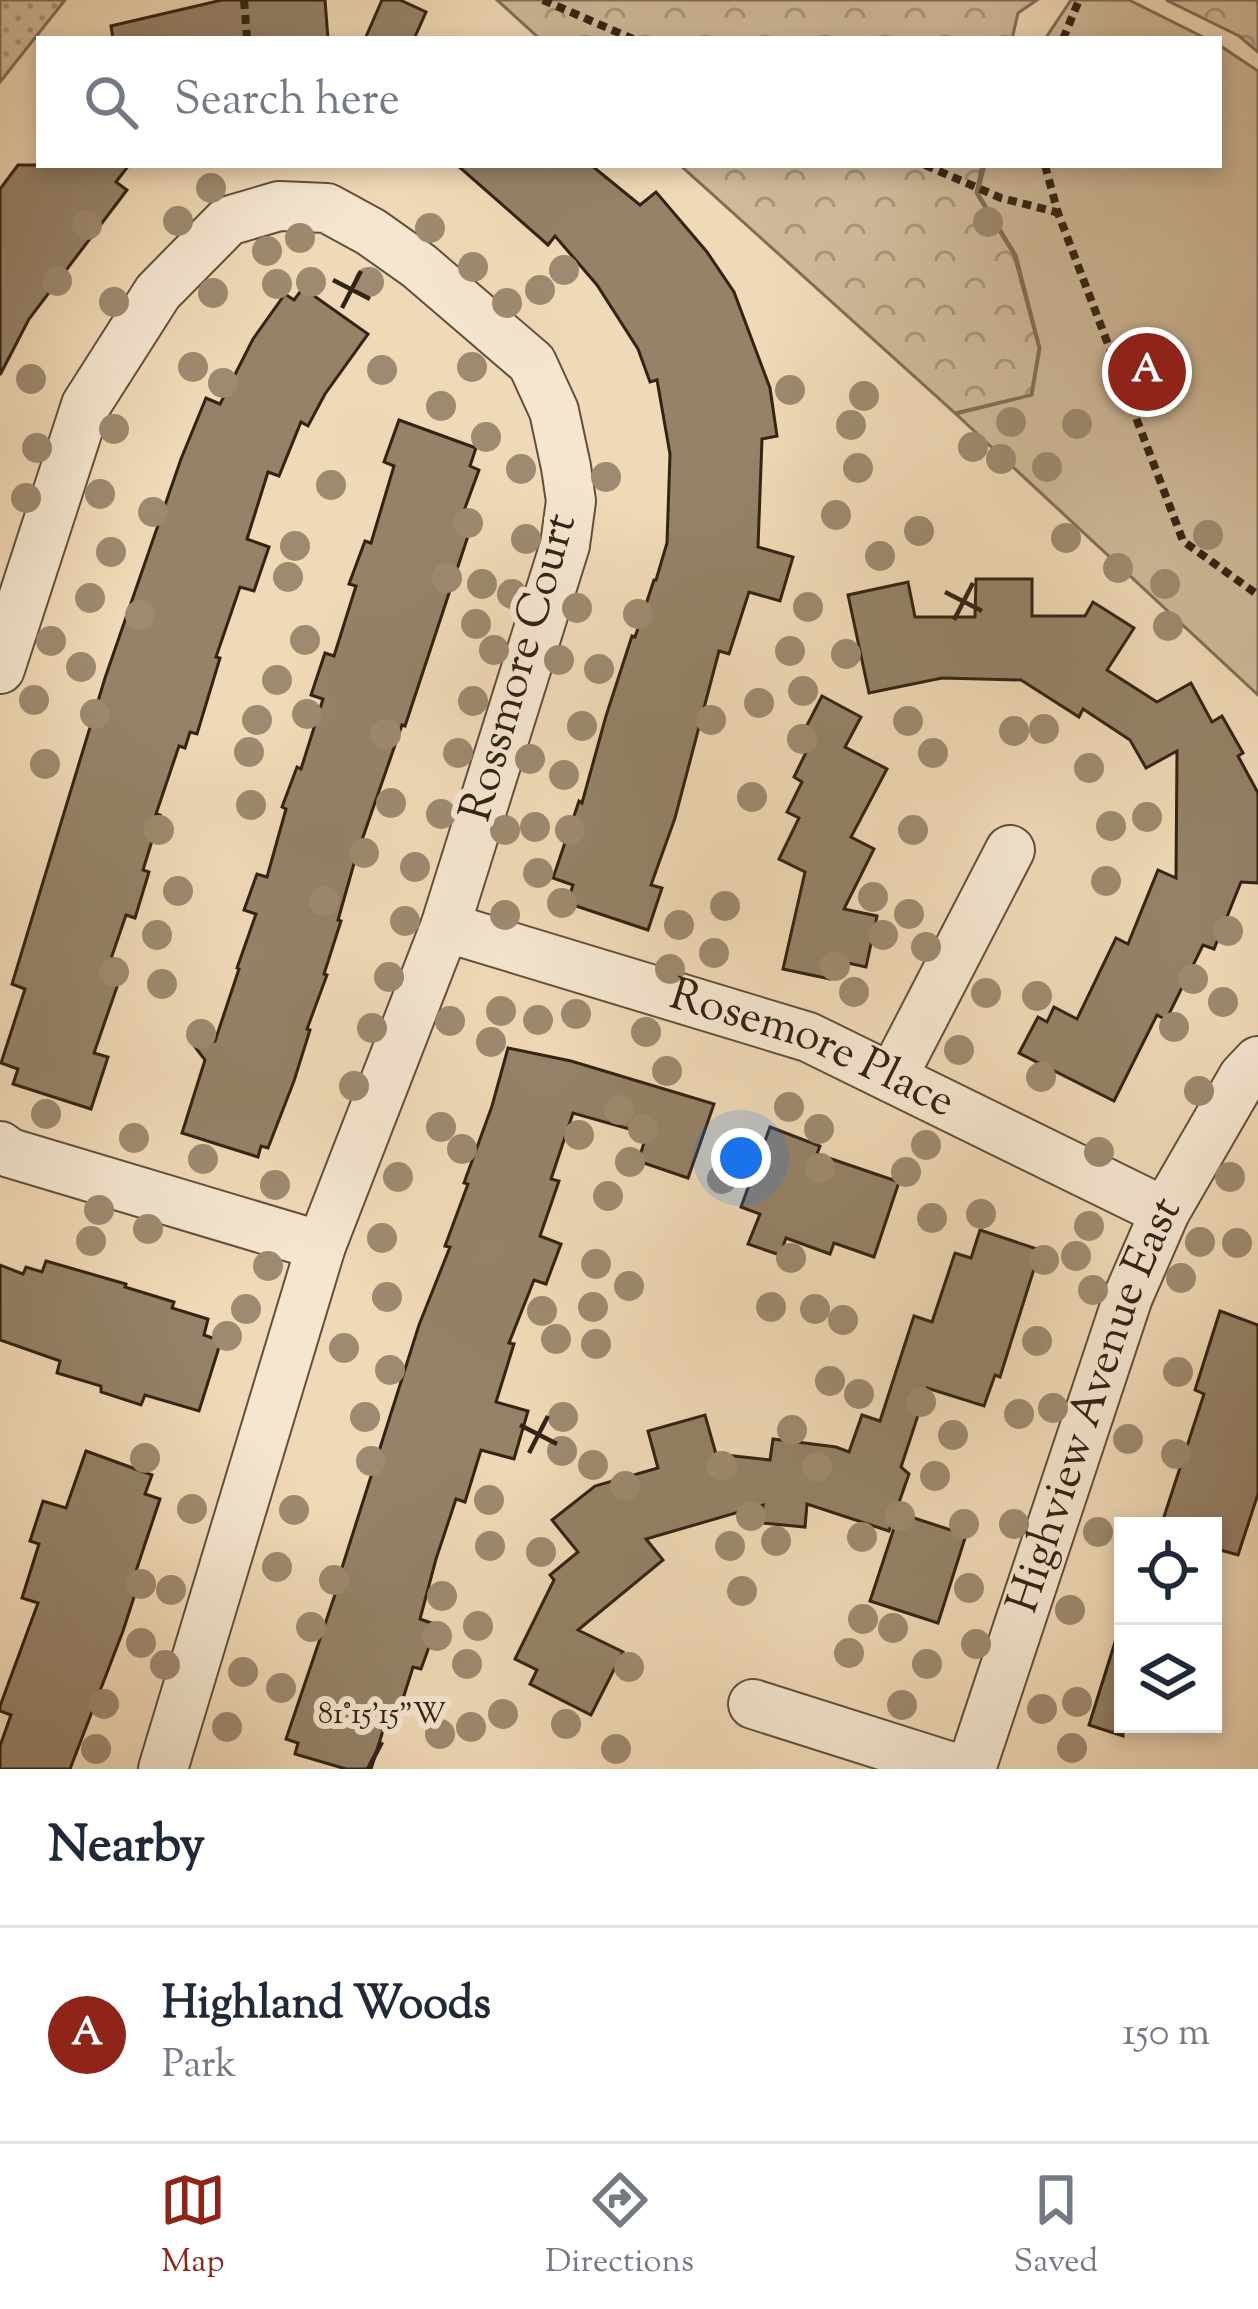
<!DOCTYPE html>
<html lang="en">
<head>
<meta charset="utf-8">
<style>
	:root { --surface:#fff; --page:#f2f2f3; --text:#1f2937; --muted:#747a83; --line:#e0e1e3; --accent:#8f2418 }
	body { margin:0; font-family:"Sorts Mill Goudy",serif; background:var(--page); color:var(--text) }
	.controls { position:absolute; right:36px; bottom:36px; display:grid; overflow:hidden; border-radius:0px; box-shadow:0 6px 18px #0003 }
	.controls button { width:108px; height:108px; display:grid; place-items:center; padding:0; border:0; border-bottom:3px solid var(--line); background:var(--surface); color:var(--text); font:60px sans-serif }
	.you { position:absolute; left:741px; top:1158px; width:42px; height:42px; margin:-30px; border:9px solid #fff; border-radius:50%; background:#1a73e8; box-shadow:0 0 0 18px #1a73e833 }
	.badge { display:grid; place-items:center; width:78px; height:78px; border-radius:50%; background:var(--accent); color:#fff; font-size:39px; font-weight:700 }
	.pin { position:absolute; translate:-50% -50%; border:6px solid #fff; box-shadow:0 3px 12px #0006 }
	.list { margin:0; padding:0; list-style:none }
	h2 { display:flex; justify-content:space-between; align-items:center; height:156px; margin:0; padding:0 48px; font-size:51px }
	h2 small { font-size:39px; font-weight:400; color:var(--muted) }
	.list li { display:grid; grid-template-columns:78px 1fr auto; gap:36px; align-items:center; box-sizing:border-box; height:216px; padding:0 48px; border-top:3px solid var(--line) }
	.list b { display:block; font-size:45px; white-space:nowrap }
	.list p { margin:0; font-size:39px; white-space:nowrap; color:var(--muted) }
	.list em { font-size:39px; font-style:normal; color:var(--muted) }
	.icon { flex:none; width:66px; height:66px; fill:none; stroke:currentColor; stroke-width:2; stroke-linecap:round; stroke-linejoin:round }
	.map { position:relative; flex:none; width:1258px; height:1769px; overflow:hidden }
	.search { position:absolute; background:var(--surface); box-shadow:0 6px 18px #0003; left:36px; right:36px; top:36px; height:132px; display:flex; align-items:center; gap:30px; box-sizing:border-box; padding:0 42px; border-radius:0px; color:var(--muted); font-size:45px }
	.sheet { height:372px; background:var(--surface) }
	nav { display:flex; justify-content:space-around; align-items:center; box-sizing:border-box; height:168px; border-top:3px solid var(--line); background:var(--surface); font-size:33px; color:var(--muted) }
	nav a { display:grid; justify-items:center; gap:6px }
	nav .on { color:var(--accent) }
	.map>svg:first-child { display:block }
	.grass { fill:url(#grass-dots); stroke:#826e57; stroke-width:3 }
	.forest { fill:url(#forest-crowns); stroke:#826e57; stroke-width:3 }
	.park { fill:#d0ba9a; stroke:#826e57; stroke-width:3 }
	.building { fill:#958268; stroke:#332314; stroke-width:3 }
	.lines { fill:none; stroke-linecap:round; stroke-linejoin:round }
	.minor-casing { stroke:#62503c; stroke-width:52 }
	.path { stroke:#332314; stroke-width:8; stroke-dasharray:9 6; stroke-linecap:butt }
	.minor { stroke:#f5e6d0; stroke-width:48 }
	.tree { fill:#9e8a70 }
	.ticks { fill:none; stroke:#332314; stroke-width:4.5 }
	.labels { text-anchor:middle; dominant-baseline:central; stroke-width:12; stroke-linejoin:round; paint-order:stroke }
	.street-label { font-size:45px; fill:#332314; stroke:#f5e6d0 }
	.ticks-label { font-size:30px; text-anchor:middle; fill:#332314; stroke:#f5e6d0; stroke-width:12; stroke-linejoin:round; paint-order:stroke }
</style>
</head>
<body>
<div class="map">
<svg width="1258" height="1769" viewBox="0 0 1258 1769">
	<defs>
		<pattern id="grass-dots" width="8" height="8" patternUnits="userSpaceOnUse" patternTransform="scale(3)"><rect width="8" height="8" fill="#d0ba9a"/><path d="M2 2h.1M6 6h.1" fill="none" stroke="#a9977c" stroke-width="1.8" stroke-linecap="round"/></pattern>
		<pattern id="forest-crowns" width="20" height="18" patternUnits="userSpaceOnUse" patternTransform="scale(3)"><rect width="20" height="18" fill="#d0ba9a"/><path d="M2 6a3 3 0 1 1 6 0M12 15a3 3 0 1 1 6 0" fill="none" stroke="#a9977c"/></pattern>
	</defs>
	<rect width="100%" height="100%" fill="#f0d9b6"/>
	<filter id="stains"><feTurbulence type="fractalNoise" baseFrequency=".00167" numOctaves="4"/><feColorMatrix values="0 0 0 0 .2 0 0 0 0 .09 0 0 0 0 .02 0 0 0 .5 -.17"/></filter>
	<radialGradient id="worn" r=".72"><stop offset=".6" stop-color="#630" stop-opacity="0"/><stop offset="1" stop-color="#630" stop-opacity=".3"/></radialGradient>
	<!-- grass -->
	<path class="grass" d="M0,0h65l-65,82z"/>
	<!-- forest -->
	<g class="forest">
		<path d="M497,0h540l-19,13 -6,26h-472z"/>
		<path d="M1166,0h92v52l-19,-16z"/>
		<path d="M680,165h302l-6,28 38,62 25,93 -8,47 -76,18z"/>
	</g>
	<!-- park -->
	<g class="park">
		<path d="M1071,0h58l78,39h-162z"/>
		<path d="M1219,45l39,26v624l-302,-281 76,-19 8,-47 -24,-93 -38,-62 7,-28h234z"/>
	</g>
	<!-- building -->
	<g class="building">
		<path d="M222,0h103l3,39h-215l-2,-13z"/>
		<path d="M382,0h18l26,12 -12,27h-49z"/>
		<path d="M18,165h111l-13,17 11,8 -98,129 -29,56v-186z"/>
		<path d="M457,165h134l49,40 16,-13 51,60 27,40 36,96 7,48 -15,3 -4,108 35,10 -13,44 -31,-9 -20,62 -10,-3 -44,167 -24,67 11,3 -14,42 -81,-27 6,-18 -20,-7 26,-77 3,2 24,-87 26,-80 3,1 19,-57h2l11,-37 3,-89 -13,-74 -7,2 -12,-33 -41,-64 -42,-49 -7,9z"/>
		<path d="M303,288l65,46 -43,60 -17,32 -7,-4 -22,54 -11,-4 -21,67 22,8 -15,44 -14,-4 -24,70 4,1 -23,76 -7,-2 -5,16 -6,-2 -23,68 4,1 -17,55 6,2 -14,46 -9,-3 -22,64 14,5 -24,69 14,4 -17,52 -78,-25 5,-15 -17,-6 24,-74 -13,-5 93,-306 76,-219 25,-61 14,6 33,-65 32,-45 9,6z"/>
		<path d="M399,420l77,28 -6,18 9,4 -21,57 12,3 -65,196 -3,-1 -47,135 -17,60 3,1 -17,53 3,1 -20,54 3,1 -16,51 -26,67 -7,-2 -3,11 -76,-24 23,-73 -13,-17 23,-2 24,-72 -2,-1 19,-54 -12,-4 13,-36 10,3 19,-68 -4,-2 15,-40 4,2 22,-70 -12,-4 14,-42 9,3 22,-70 -7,-2 16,-43 6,2 23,-77 -10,-4z"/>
		<path d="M976,579h56v37h53l8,-14 41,26 -27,42 50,32 34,-19 21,39 10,-6 21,37 -5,3 20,37v90l-17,-1 -27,67 -11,-4 -37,75 -9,-5 -43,86 -95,-48 19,-36 9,5 7,-15 23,12 39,-81 12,6 30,-74 18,8 1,-127 -31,17 -16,-28 -47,-31 -4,8 -58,-37 -79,-2 -73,15 -21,-98 60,-13 7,35h60z"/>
		<path d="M822,696l39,21 -16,30 42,22 -36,68 23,12 -30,60 33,7 -11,51 -32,-7 -4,19 -47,-10 22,-97 -26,-13 20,-41 -12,-6 15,-30 -8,-5 20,-41 -10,-5z"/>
		<path d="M508,1048l63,13 143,43 -26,74 -50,-17 9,-27 -74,-21 -22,66 8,2 -19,55 21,8 -15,40 -12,-4 -25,63 5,1 -18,58 32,9 -14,48 -33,-9 -16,52 -9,-3 -20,60 -16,60 17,6 -16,44 -8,-2 -18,57 -9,-3 -15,48h-25l-51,-15 3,-11 -12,-4 56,-165h-2l79,-249 31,-78 -5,-1 23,-62 -4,-1 28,-77z"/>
		<path d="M770,1127l50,19 -3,8 82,28 -25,75 -40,-14 -4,11 -44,-16 -6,17 -32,-11 12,-30 -19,-7z"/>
		<path d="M980,1230l60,20 -40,127 -5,-2 -11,31 -57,-18 -26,79 8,7 -20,57 -82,-27 -2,23 -44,-4 2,-18 -117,34 17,21 -85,70 45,22 -32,63 -61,-31 7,-14 -22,-11 39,-79 -4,-5 28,-23 -26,-32 43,-34 63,-18 -10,-37 57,-16 11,39 54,6 3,-21 63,8 13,5 13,-37 18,6 34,-105 18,6 23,-69 16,5z"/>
		<path d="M46,1261l80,23 -1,3 49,15 -2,6 36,11 -4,16 17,6 -22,70 -54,-16 -4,10 -40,-13v-6l-44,-13 3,-12 -60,-21v-75l23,9 3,-7 16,5z"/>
		<path d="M1220,1311l38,14v169l-20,61 -25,-7v-22h-52l43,-132 -9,-4z"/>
		<path d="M86,1451l66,24 -7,19 15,5 -29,87 6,2 -14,43 -53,138h-70v-23l11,-31 -11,-4v-5l38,-103 -16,-5 17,-54 -9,-3 13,-40 23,7z"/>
		<path d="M899,1513l67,22 -28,88 -68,-22z"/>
		<path d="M1116,1639l7,1v96l-34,-11z"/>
	</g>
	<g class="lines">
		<defs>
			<g id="minor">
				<path d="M0,669l86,-264 72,-113 70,-71 51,-15 48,2 44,24 48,34 113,97 22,48 12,56 5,34 -6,44 -120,382 -124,319 -158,523"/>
				<path id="s1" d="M445,927l363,110 357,175"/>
				<path d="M892,1078l118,-228"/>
				<path d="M0,1146l10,7 311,93"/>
				<path d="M753,1704l205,65"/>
				<path id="s2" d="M971,1769l157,-472 37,-85 78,-135 15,-16"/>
			</g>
		</defs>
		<!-- minor casing -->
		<use href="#minor" class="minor-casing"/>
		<!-- path -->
		<g class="path">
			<path d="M244,0l3,39"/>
			<path d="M543,0l90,39"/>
			<path d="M1063,39l16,-39"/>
			<path d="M925,165l76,33 55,14"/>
			<path d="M1045,165l13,48 125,328 75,54"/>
		</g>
		<!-- minor -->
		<use href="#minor" class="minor"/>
	</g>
	<!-- trees -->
	<g class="tree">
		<circle cx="211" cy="188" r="15"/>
		<circle cx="178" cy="221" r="15"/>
		<circle cx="988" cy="222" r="15"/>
		<circle cx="87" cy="225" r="15"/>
		<circle cx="430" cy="228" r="15"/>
		<circle cx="300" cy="238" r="15"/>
		<circle cx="267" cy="251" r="15"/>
		<circle cx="473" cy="267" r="15"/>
		<circle cx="564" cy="270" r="15"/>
		<circle cx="57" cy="281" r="15"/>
		<circle cx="311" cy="282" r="15"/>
		<circle cx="369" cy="282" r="15"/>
		<circle cx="277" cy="284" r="15"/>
		<circle cx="540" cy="290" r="15"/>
		<circle cx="213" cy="293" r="15"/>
		<circle cx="114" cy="302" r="15"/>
		<circle cx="507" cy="303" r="15"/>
		<circle cx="193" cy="367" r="15"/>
		<circle cx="472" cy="367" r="15"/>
		<circle cx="382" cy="370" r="15"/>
		<circle cx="31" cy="379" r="15"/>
		<circle cx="223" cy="383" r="15"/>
		<circle cx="790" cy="390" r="15"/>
		<circle cx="864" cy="396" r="15"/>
		<circle cx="441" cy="406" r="15"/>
		<circle cx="1011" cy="422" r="15"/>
		<circle cx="1077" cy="424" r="15"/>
		<circle cx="851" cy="425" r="15"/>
		<circle cx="114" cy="429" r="15"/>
		<circle cx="486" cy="437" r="15"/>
		<circle cx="973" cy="447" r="15"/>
		<circle cx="37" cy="448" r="15"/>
		<circle cx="1001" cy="459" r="15"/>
		<circle cx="1047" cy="467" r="15"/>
		<circle cx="858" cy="468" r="15"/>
		<circle cx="521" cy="469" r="15"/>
		<circle cx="606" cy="477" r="15"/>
		<circle cx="331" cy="485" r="15"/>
		<circle cx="100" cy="494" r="15"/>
		<circle cx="26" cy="498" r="15"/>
		<circle cx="153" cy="512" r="15"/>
		<circle cx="836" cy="515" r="15"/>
		<circle cx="468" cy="523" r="15"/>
		<circle cx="919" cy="531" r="15"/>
		<circle cx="1208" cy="535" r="15"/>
		<circle cx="1066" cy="538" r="15"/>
		<circle cx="526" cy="539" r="15"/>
		<circle cx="295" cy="546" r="15"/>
		<circle cx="111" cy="552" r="15"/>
		<circle cx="880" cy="556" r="15"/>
		<circle cx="1118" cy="568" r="15"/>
		<circle cx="288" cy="577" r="15"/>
		<circle cx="447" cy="578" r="15"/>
		<circle cx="482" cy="584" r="15"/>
		<circle cx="1165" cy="584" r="15"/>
		<circle cx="512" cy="594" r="15"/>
		<circle cx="90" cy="598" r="15"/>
		<circle cx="808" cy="607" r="15"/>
		<circle cx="577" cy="608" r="15"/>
		<circle cx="638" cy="614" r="15"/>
		<circle cx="140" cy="615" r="15"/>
		<circle cx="476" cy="624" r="15"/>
		<circle cx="1168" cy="626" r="15"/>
		<circle cx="305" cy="640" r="15"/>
		<circle cx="51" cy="641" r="15"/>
		<circle cx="494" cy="650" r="15"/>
		<circle cx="790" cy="651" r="15"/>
		<circle cx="846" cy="654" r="15"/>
		<circle cx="559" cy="660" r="15"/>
		<circle cx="81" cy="667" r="15"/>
		<circle cx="599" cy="669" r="15"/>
		<circle cx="277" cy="680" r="15"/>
		<circle cx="803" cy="691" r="15"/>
		<circle cx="34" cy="700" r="15"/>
		<circle cx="473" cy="701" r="15"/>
		<circle cx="759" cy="703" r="15"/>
		<circle cx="95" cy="714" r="15"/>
		<circle cx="307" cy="714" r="15"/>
		<circle cx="257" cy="720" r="15"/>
		<circle cx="711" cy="720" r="15"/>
		<circle cx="908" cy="721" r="15"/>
		<circle cx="582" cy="726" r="15"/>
		<circle cx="1044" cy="729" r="15"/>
		<circle cx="1014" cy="731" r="15"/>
		<circle cx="386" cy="734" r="15"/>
		<circle cx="802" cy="739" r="15"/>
		<circle cx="249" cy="752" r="15"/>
		<circle cx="458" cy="753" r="15"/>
		<circle cx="933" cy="753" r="15"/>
		<circle cx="530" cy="759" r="15"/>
		<circle cx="45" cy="764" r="15"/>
		<circle cx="1089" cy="768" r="15"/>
		<circle cx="564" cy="775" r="15"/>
		<circle cx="752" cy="797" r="15"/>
		<circle cx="391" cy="803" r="15"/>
		<circle cx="251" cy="805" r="15"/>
		<circle cx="441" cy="814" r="15"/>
		<circle cx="1147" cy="817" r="15"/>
		<circle cx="1111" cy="826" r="15"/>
		<circle cx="535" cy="827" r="15"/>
		<circle cx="159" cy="830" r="15"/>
		<circle cx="505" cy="830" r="15"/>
		<circle cx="570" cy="830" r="15"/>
		<circle cx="913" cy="830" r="15"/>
		<circle cx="364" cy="853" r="15"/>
		<circle cx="415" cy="867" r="15"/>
		<circle cx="538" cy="873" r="15"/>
		<circle cx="1106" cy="881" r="15"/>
		<circle cx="178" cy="891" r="15"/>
		<circle cx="873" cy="897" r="15"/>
		<circle cx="324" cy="901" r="15"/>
		<circle cx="562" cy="903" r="15"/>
		<circle cx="725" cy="906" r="15"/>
		<circle cx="909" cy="914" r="15"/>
		<circle cx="505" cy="915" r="15"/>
		<circle cx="405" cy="921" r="15"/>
		<circle cx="679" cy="925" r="15"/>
		<circle cx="1228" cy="931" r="15"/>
		<circle cx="157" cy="935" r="15"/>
		<circle cx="883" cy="935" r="15"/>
		<circle cx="926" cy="947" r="15"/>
		<circle cx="714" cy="953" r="15"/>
		<circle cx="835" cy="966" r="15"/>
		<circle cx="670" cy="969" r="15"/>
		<circle cx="114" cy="972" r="15"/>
		<circle cx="389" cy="977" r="15"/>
		<circle cx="1193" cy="979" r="15"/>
		<circle cx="162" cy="984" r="15"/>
		<circle cx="854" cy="992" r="15"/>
		<circle cx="986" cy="993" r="15"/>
		<circle cx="1037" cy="996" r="15"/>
		<circle cx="1223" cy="1002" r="15"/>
		<circle cx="501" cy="1011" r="15"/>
		<circle cx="576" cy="1014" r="15"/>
		<circle cx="538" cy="1020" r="15"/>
		<circle cx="450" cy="1021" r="15"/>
		<circle cx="1174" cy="1027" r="15"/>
		<circle cx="372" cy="1028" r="15"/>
		<circle cx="646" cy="1032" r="15"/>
		<circle cx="201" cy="1034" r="15"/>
		<circle cx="491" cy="1042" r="15"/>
		<circle cx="959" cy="1050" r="15"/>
		<circle cx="667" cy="1071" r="15"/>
		<circle cx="1041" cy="1077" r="15"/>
		<circle cx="354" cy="1086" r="15"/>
		<circle cx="1199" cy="1091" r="15"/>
		<circle cx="789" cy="1107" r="15"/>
		<circle cx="619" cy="1110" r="15"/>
		<circle cx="46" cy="1114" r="15"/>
		<circle cx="441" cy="1127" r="15"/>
		<circle cx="643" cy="1129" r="15"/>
		<circle cx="819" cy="1129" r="15"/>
		<circle cx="579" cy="1135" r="15"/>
		<circle cx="134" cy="1138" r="15"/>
		<circle cx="926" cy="1145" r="15"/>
		<circle cx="462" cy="1149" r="15"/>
		<circle cx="1099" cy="1152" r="15"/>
		<circle cx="203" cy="1159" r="15"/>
		<circle cx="630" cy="1162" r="15"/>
		<circle cx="820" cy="1168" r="15"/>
		<circle cx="906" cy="1172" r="15"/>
		<circle cx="398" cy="1177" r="15"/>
		<circle cx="1230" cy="1177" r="15"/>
		<circle cx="722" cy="1179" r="15"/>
		<circle cx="275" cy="1185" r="15"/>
		<circle cx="608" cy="1196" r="15"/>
		<circle cx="99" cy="1210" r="15"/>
		<circle cx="981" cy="1214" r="15"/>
		<circle cx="932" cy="1218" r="15"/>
		<circle cx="1089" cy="1226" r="15"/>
		<circle cx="148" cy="1229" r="15"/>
		<circle cx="382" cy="1238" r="15"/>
		<circle cx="91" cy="1241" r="15"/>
		<circle cx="1200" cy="1242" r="15"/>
		<circle cx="1237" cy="1243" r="15"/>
		<circle cx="1076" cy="1256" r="15"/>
		<circle cx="791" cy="1258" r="15"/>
		<circle cx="1044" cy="1260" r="15"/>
		<circle cx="596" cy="1264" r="15"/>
		<circle cx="268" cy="1266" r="15"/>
		<circle cx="1181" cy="1278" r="15"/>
		<circle cx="629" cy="1286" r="15"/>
		<circle cx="1093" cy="1290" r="15"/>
		<circle cx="387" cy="1297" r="15"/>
		<circle cx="593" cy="1307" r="15"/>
		<circle cx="771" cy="1307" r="15"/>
		<circle cx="246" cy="1309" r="15"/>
		<circle cx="815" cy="1309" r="15"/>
		<circle cx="542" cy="1311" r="15"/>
		<circle cx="843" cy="1320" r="15"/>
		<circle cx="227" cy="1336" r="15"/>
		<circle cx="556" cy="1339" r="15"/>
		<circle cx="1037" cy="1341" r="15"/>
		<circle cx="596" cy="1344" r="15"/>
		<circle cx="344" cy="1348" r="15"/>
		<circle cx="390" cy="1370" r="15"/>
		<circle cx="1178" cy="1372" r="15"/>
		<circle cx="830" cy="1381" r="15"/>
		<circle cx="859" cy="1394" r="15"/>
		<circle cx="921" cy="1402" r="15"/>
		<circle cx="1053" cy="1408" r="15"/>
		<circle cx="1019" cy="1414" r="15"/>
		<circle cx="365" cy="1417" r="15"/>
		<circle cx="563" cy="1417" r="15"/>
		<circle cx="792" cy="1430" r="15"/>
		<circle cx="953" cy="1435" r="15"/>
		<circle cx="1128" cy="1439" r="15"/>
		<circle cx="562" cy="1451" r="15"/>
		<circle cx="1176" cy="1454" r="15"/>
		<circle cx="145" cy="1458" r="15"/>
		<circle cx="371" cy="1461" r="15"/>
		<circle cx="593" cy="1465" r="15"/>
		<circle cx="722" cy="1466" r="15"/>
		<circle cx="817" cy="1467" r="15"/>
		<circle cx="935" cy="1476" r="15"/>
		<circle cx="625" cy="1486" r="15"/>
		<circle cx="489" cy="1500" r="15"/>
		<circle cx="192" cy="1509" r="15"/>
		<circle cx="294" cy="1510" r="15"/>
		<circle cx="751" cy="1516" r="15"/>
		<circle cx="900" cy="1516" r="15"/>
		<circle cx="964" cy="1524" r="15"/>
		<circle cx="1014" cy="1524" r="15"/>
		<circle cx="1098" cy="1532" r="15"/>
		<circle cx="862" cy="1537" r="15"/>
		<circle cx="776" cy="1541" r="15"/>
		<circle cx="490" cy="1546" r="15"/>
		<circle cx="730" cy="1546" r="15"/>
		<circle cx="541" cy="1552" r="15"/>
		<circle cx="277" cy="1567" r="15"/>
		<circle cx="334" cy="1580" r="15"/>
		<circle cx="141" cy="1584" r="15"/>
		<circle cx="969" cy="1588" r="15"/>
		<circle cx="171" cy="1590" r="15"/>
		<circle cx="742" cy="1591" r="15"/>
		<circle cx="442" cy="1596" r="15"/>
		<circle cx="1070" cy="1610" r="15"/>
		<circle cx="863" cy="1619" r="15"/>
		<circle cx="478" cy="1626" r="15"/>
		<circle cx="311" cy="1627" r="15"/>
		<circle cx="893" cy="1628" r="15"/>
		<circle cx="437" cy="1636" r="15"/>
		<circle cx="141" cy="1643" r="15"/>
		<circle cx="976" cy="1644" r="15"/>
		<circle cx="849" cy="1653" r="15"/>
		<circle cx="467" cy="1664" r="15"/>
		<circle cx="927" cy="1664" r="15"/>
		<circle cx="165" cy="1665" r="15"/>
		<circle cx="629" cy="1667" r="15"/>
		<circle cx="243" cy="1672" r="15"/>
		<circle cx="281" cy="1688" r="15"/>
		<circle cx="1077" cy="1702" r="15"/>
		<circle cx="104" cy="1704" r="15"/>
		<circle cx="902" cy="1705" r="15"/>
		<circle cx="1042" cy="1709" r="15"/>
		<circle cx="503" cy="1714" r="15"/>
		<circle cx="566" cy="1724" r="15"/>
		<circle cx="227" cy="1727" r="15"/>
		<circle cx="471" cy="1727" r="15"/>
		<circle cx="440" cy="1734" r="15"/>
		<circle cx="1072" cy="1748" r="15"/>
		<circle cx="96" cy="1749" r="15"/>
		<circle cx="616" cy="1749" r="15"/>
	</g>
	<!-- ticks -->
	<path class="ticks" d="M333,280l37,19M342,308l19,-37M945,592l37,19M954,620l19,-37M520,1425l37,19M529,1453l19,-37M368,1769l14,-27"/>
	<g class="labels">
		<!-- street labels -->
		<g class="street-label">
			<text transform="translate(521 668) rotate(-74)">Rossmore Court</text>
			<text stroke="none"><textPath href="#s1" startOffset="387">Rosemore Place</textPath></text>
			<text stroke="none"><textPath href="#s2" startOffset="384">Highview Avenue East</textPath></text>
		</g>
	</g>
	<g class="ticks-label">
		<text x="382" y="1723">81°15'15"W</text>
	</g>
	<rect width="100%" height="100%" filter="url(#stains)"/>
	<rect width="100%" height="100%" fill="url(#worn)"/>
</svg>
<div class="controls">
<button><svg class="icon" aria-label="locate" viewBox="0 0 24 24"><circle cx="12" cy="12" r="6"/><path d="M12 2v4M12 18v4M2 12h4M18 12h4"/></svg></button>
<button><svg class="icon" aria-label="layers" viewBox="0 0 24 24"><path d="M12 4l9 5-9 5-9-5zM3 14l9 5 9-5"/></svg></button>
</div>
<div class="you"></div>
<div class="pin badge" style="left:1147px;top:372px">A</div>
<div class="search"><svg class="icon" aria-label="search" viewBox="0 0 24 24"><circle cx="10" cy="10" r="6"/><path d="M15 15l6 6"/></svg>Search here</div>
</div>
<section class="sheet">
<h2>Nearby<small></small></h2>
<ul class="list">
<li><span class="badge">A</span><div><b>Highland Woods</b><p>Park</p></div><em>150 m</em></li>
</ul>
</section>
<nav>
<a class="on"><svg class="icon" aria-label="map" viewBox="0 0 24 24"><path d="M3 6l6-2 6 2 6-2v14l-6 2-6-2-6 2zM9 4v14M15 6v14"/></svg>Map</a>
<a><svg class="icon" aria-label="directions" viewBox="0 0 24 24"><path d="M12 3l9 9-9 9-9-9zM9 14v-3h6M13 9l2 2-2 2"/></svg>Directions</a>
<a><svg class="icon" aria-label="saved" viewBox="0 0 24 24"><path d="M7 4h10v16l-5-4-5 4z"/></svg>Saved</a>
</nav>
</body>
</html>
